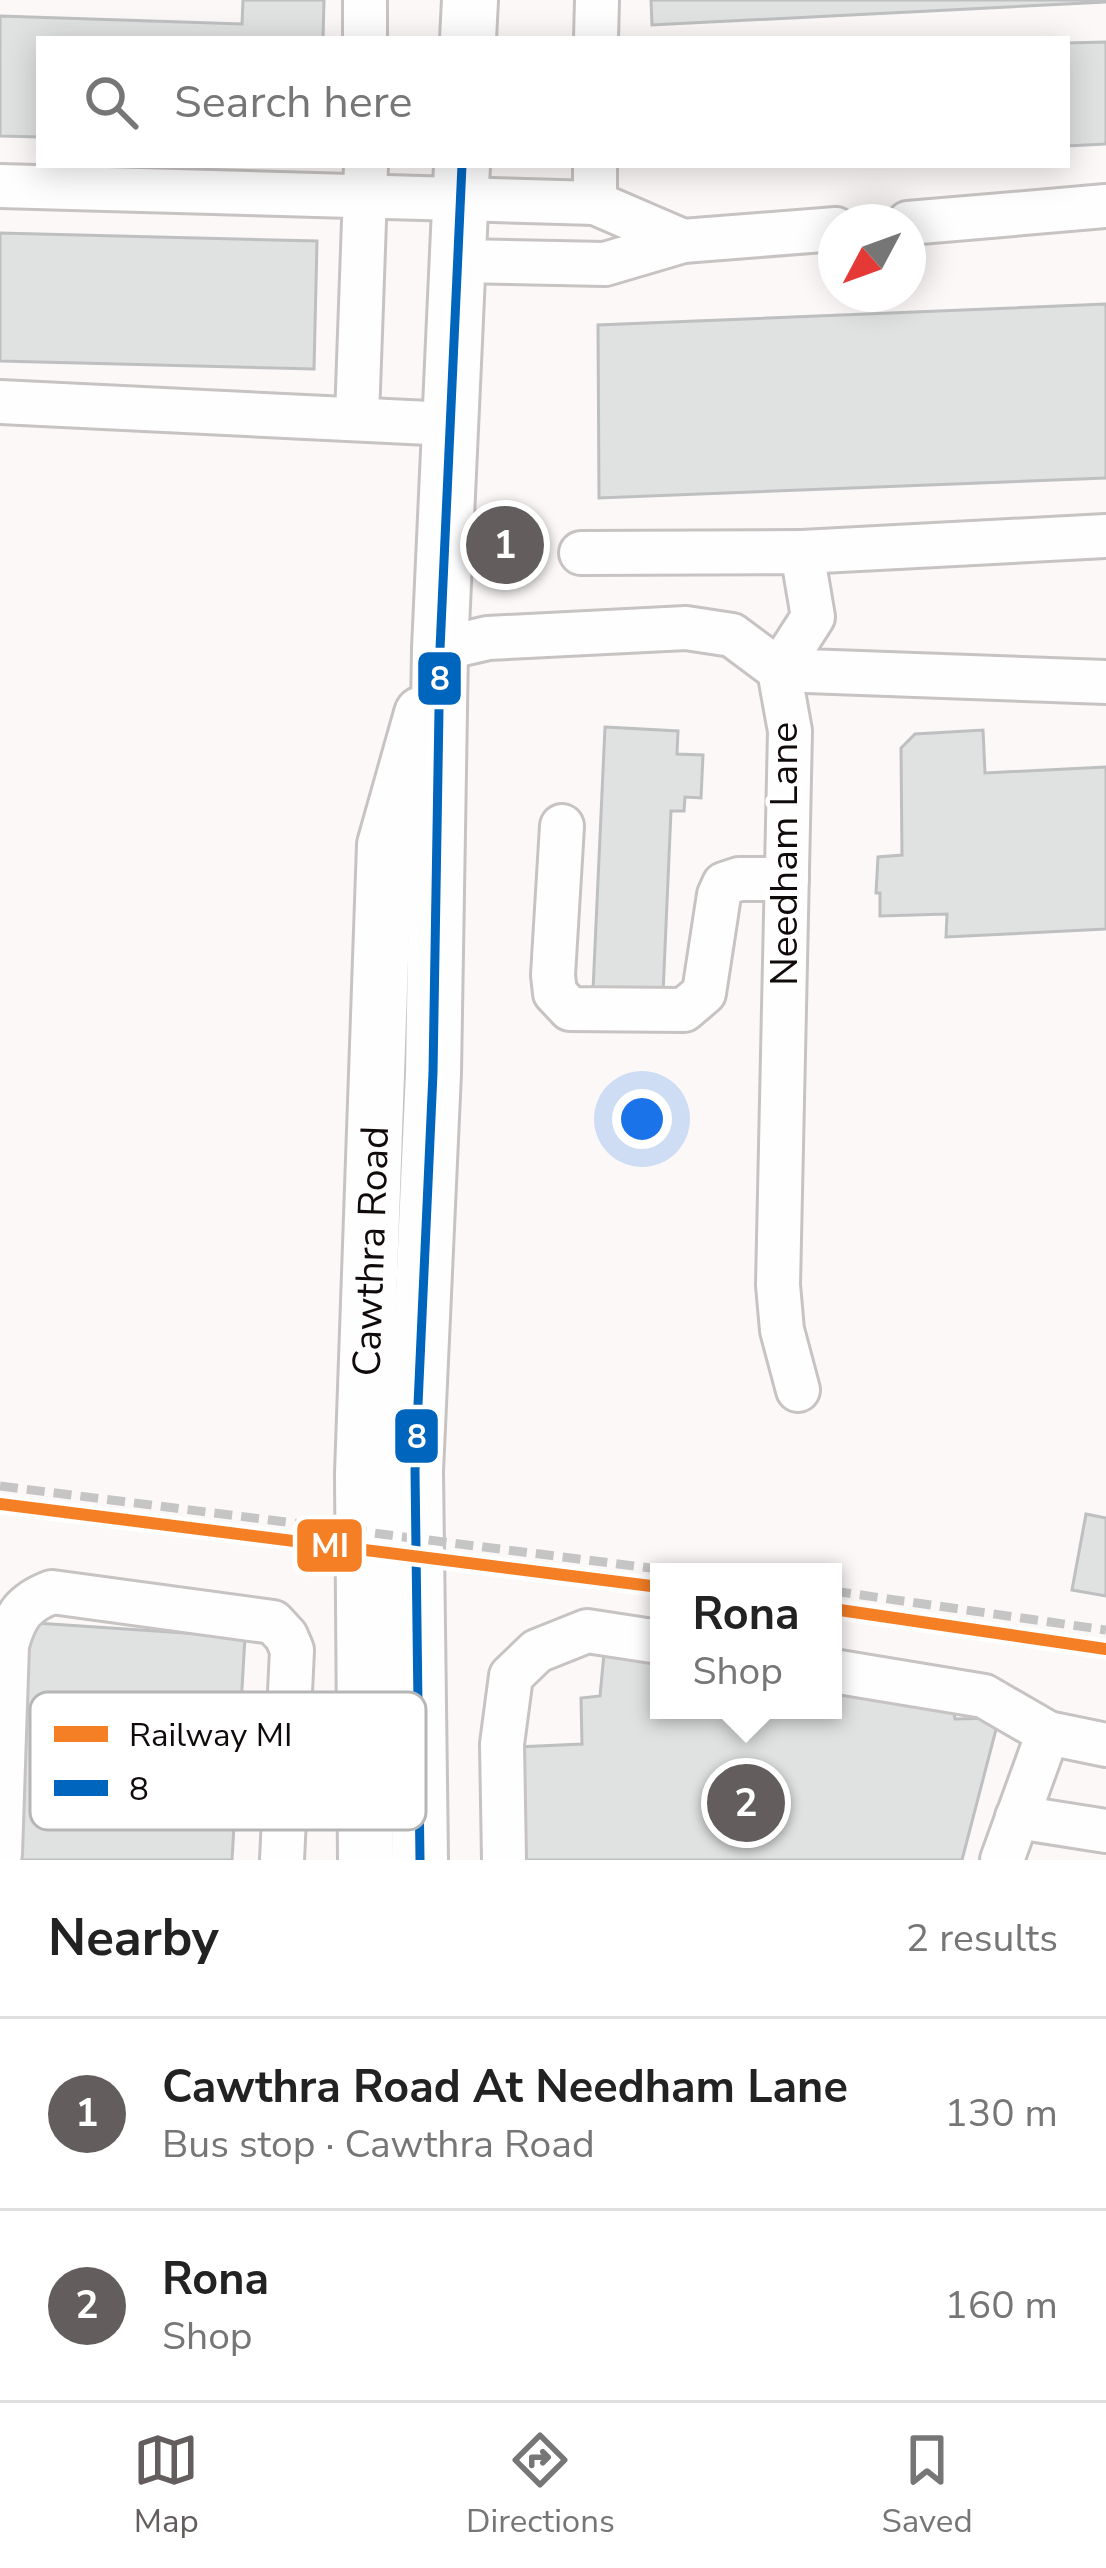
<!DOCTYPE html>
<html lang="en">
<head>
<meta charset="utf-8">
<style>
	:root { --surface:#fff; --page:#f6f6f6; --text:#222; --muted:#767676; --line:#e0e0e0; --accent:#635e5d }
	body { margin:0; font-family:"Nunito Sans",sans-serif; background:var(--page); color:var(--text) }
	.compass { position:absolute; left:818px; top:204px; width:108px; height:108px; border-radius:50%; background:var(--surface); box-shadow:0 6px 30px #0003; rotate:229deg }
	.you { position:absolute; left:642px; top:1119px; width:42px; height:42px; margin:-30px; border:9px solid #fff; border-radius:50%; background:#1a73e8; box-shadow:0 0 0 18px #1a73e833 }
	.badge { display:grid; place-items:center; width:78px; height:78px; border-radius:50%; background:var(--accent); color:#fff; font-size:39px; font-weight:700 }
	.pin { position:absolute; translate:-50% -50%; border:6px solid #fff; box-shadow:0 3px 12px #0006 }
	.popup { position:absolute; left:650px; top:1563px; width:192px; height:156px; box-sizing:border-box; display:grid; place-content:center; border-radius:0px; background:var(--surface); filter:drop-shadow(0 3px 9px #0005); font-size:39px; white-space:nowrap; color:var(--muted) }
	.popup b { font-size:45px; color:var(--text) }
	.popup::after { content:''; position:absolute; left:50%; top:100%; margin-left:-24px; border:24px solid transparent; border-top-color:var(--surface) }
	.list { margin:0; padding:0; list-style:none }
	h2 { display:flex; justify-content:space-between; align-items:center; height:156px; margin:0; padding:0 48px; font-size:51px }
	h2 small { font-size:39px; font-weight:400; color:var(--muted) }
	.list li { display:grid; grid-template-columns:78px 1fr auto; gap:36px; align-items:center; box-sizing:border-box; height:192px; padding:0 48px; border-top:3px solid var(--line) }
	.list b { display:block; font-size:45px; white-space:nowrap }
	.list p { margin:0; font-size:39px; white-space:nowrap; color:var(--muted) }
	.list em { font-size:39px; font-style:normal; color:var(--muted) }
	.icon { flex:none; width:66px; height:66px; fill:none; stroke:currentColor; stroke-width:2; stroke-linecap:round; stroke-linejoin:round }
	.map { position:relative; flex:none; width:1106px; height:1860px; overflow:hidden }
	.search { position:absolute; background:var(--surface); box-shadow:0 6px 30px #0003; left:36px; right:36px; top:36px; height:132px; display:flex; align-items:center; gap:30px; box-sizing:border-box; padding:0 42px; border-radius:0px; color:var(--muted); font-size:45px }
	.sheet { height:540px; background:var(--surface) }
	nav { display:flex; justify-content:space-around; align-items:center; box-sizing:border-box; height:168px; border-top:3px solid var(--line); background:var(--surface); font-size:33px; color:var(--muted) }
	nav a { display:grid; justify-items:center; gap:6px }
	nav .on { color:var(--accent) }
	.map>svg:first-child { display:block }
	.building { fill:#e0e1e1; stroke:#bebfc0; stroke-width:3 }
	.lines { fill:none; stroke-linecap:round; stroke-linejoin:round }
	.minor-casing { stroke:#c8c3c3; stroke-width:48 }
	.major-casing { stroke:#c8c3c3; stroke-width:60 }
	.minor { stroke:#fffefe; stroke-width:42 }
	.major { stroke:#fffefe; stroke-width:54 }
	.rail { stroke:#c6c5c5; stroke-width:9; stroke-dasharray:18 9; stroke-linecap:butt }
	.bus-1-casing { stroke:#fff; stroke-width:18 }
	.bus-1 { stroke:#0065bd; stroke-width:9 }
	.rail-1-casing { stroke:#fff; stroke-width:21 }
	.rail-1 { stroke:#f57f25; stroke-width:12 }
	.labels { text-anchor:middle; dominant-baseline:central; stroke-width:9; stroke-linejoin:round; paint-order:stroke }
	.street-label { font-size:39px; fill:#100b0a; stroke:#fff }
	.key { fill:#fff; stroke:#b7b6b6; stroke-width:3 }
	.key-label { font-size:33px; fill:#100b0a }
	.line-badge { stroke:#fff; stroke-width:4.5 }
	.badge-label { font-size:33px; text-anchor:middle; font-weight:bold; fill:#fff }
</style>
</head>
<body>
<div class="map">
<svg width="1106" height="1860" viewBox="0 0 1106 1860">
	<rect width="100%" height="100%" fill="#fcf8f8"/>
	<!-- building -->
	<g class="building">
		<path d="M243,0h81l-1,39h-284v98l-39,-1v-120l242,8z"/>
		<path d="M651,0h455v2l-454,23z"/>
		<path d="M1106,42v102l-39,2v-103z"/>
		<path d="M0,233l317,8 -3,128 -314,-8z"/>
		<path d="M1106,304v174l-507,20 -1,-173z"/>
		<path d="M605,727l73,4 -1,23 26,1 -2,43 -16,-1 -1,14h-13l-8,183 -70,-4z"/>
		<path d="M983,730l2,43 121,-6v162l-160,8 1,-23 -67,2v-23h-4l2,-36 24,-2 -1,-107 14,-14z"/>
		<path d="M1086,1514l20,4v78l-34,-6z"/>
		<path d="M21,1622l224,15 -13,223h-224z"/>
		<path d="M605,1643l54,9v58h174v-29l119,20 3,18 44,-1 -37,142h-449l4,-113 65,-3 -1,-46 19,-2z"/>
	</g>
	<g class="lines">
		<defs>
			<g id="minor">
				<path d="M365,0v39"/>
				<path d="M596,39l1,-39"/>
				<path d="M595,165v38l88,38 153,-12"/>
				<path d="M0,186l595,17"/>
				<path d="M908,223l198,-17"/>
				<path d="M458,261l147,3 78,-23"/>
				<path d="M0,402l450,22"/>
				<path d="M357,417l9,-252"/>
				<path d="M802,552l304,-16"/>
				<path d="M581,553l221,-1 11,65 -34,53 327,12"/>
				<path d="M440,649l48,-11 198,-10 46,7 47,35 11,61 -12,554 4,45 16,60"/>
				<path d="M562,826l-9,149 2,18 15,16 114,1 20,-17 15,-98 5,-11 15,-5h48"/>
				<path d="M833,1671l151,25 64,37 58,12"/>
				<path d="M1017,1817l89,14"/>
				<path d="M0,1854l7,-209c8,-29 16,-42 45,-53l221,30 13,14 6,14 -10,210"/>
				<path d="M504,1860l-2,-116 9,-68 26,-25 50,-20 72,11"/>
				<path d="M1002,1860l46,-127"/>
			</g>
			<g id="major">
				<path d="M468,39l2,-39"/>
				<path id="s1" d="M366,1860l-3,-386 22,-629 37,-131"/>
				<path d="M420,1860l-5,-389 18,-398 7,-424 22,-484"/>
			</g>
		</defs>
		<!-- minor casing -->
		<use href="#minor" class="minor-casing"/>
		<!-- major casing -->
		<use href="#major" class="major-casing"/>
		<!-- minor -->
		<use href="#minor" class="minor"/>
		<!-- major -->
		<use href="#major" class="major"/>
		<!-- rail -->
		<g class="rail">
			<path d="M0,1486l682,86"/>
			<path d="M833,1591l273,39"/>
		</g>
		<defs>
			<path id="bus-1" d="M420,1860l-5,-389 18,-398 7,-424 22,-484"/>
		</defs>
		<!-- bus-1 casing -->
		<use href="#bus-1" class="bus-1-casing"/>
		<!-- bus-1 -->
		<use href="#bus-1" class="bus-1"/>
		<defs>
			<g id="rail-1">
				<path d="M0,1504l659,83"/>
				<path d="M833,1609l273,40"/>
			</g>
		</defs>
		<!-- rail-1 casing -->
		<use href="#rail-1" class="rail-1-casing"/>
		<!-- rail-1 -->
		<use href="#rail-1" class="rail-1"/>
	</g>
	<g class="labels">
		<!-- street labels -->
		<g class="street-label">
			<text transform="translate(784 854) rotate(-90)">Needham Lane</text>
			<text stroke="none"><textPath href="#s1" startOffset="609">Cawthra Road</textPath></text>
		</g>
	</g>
	<!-- legend -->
	<rect x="30" y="1692" width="396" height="138" rx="18" class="key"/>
	<rect x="54" y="1726" width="54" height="16" fill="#f57f25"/>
	<rect x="54" y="1780" width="54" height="16" fill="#0065bd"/>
	<g class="key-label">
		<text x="129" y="1746">Railway MI</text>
		<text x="129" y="1800">8</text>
	</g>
	<g class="line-badge">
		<rect x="416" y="650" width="47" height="57" rx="12" fill="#0065bd"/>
		<rect x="393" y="1407" width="47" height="58" rx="12" fill="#0065bd"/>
		<rect x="295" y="1517" width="69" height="57" rx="12" fill="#f57f25"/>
	</g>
	<g class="badge-label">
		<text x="440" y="690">8</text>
		<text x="417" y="1448">8</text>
		<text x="330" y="1557">MI</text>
	</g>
</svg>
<svg class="compass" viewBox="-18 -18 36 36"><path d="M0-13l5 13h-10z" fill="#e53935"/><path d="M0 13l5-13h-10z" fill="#767676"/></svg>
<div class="you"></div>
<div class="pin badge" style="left:505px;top:545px">1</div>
<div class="pin badge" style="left:746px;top:1803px">2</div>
<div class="popup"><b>Rona</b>Shop</div>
<div class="search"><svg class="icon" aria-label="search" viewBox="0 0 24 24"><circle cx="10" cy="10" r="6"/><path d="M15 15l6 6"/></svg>Search here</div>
</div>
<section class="sheet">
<h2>Nearby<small>2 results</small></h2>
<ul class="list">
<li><span class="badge">1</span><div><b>Cawthra Road At Needham Lane</b><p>Bus stop · Cawthra Road</p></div><em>130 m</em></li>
<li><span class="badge">2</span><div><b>Rona</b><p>Shop</p></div><em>160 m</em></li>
</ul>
</section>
<nav>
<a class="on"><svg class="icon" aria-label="map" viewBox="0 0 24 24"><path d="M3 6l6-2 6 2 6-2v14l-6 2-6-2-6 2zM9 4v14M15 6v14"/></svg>Map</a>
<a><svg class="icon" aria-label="directions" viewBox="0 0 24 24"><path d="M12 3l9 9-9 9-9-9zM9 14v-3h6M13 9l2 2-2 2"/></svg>Directions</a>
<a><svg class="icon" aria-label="saved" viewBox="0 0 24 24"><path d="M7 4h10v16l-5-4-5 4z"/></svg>Saved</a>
</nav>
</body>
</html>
